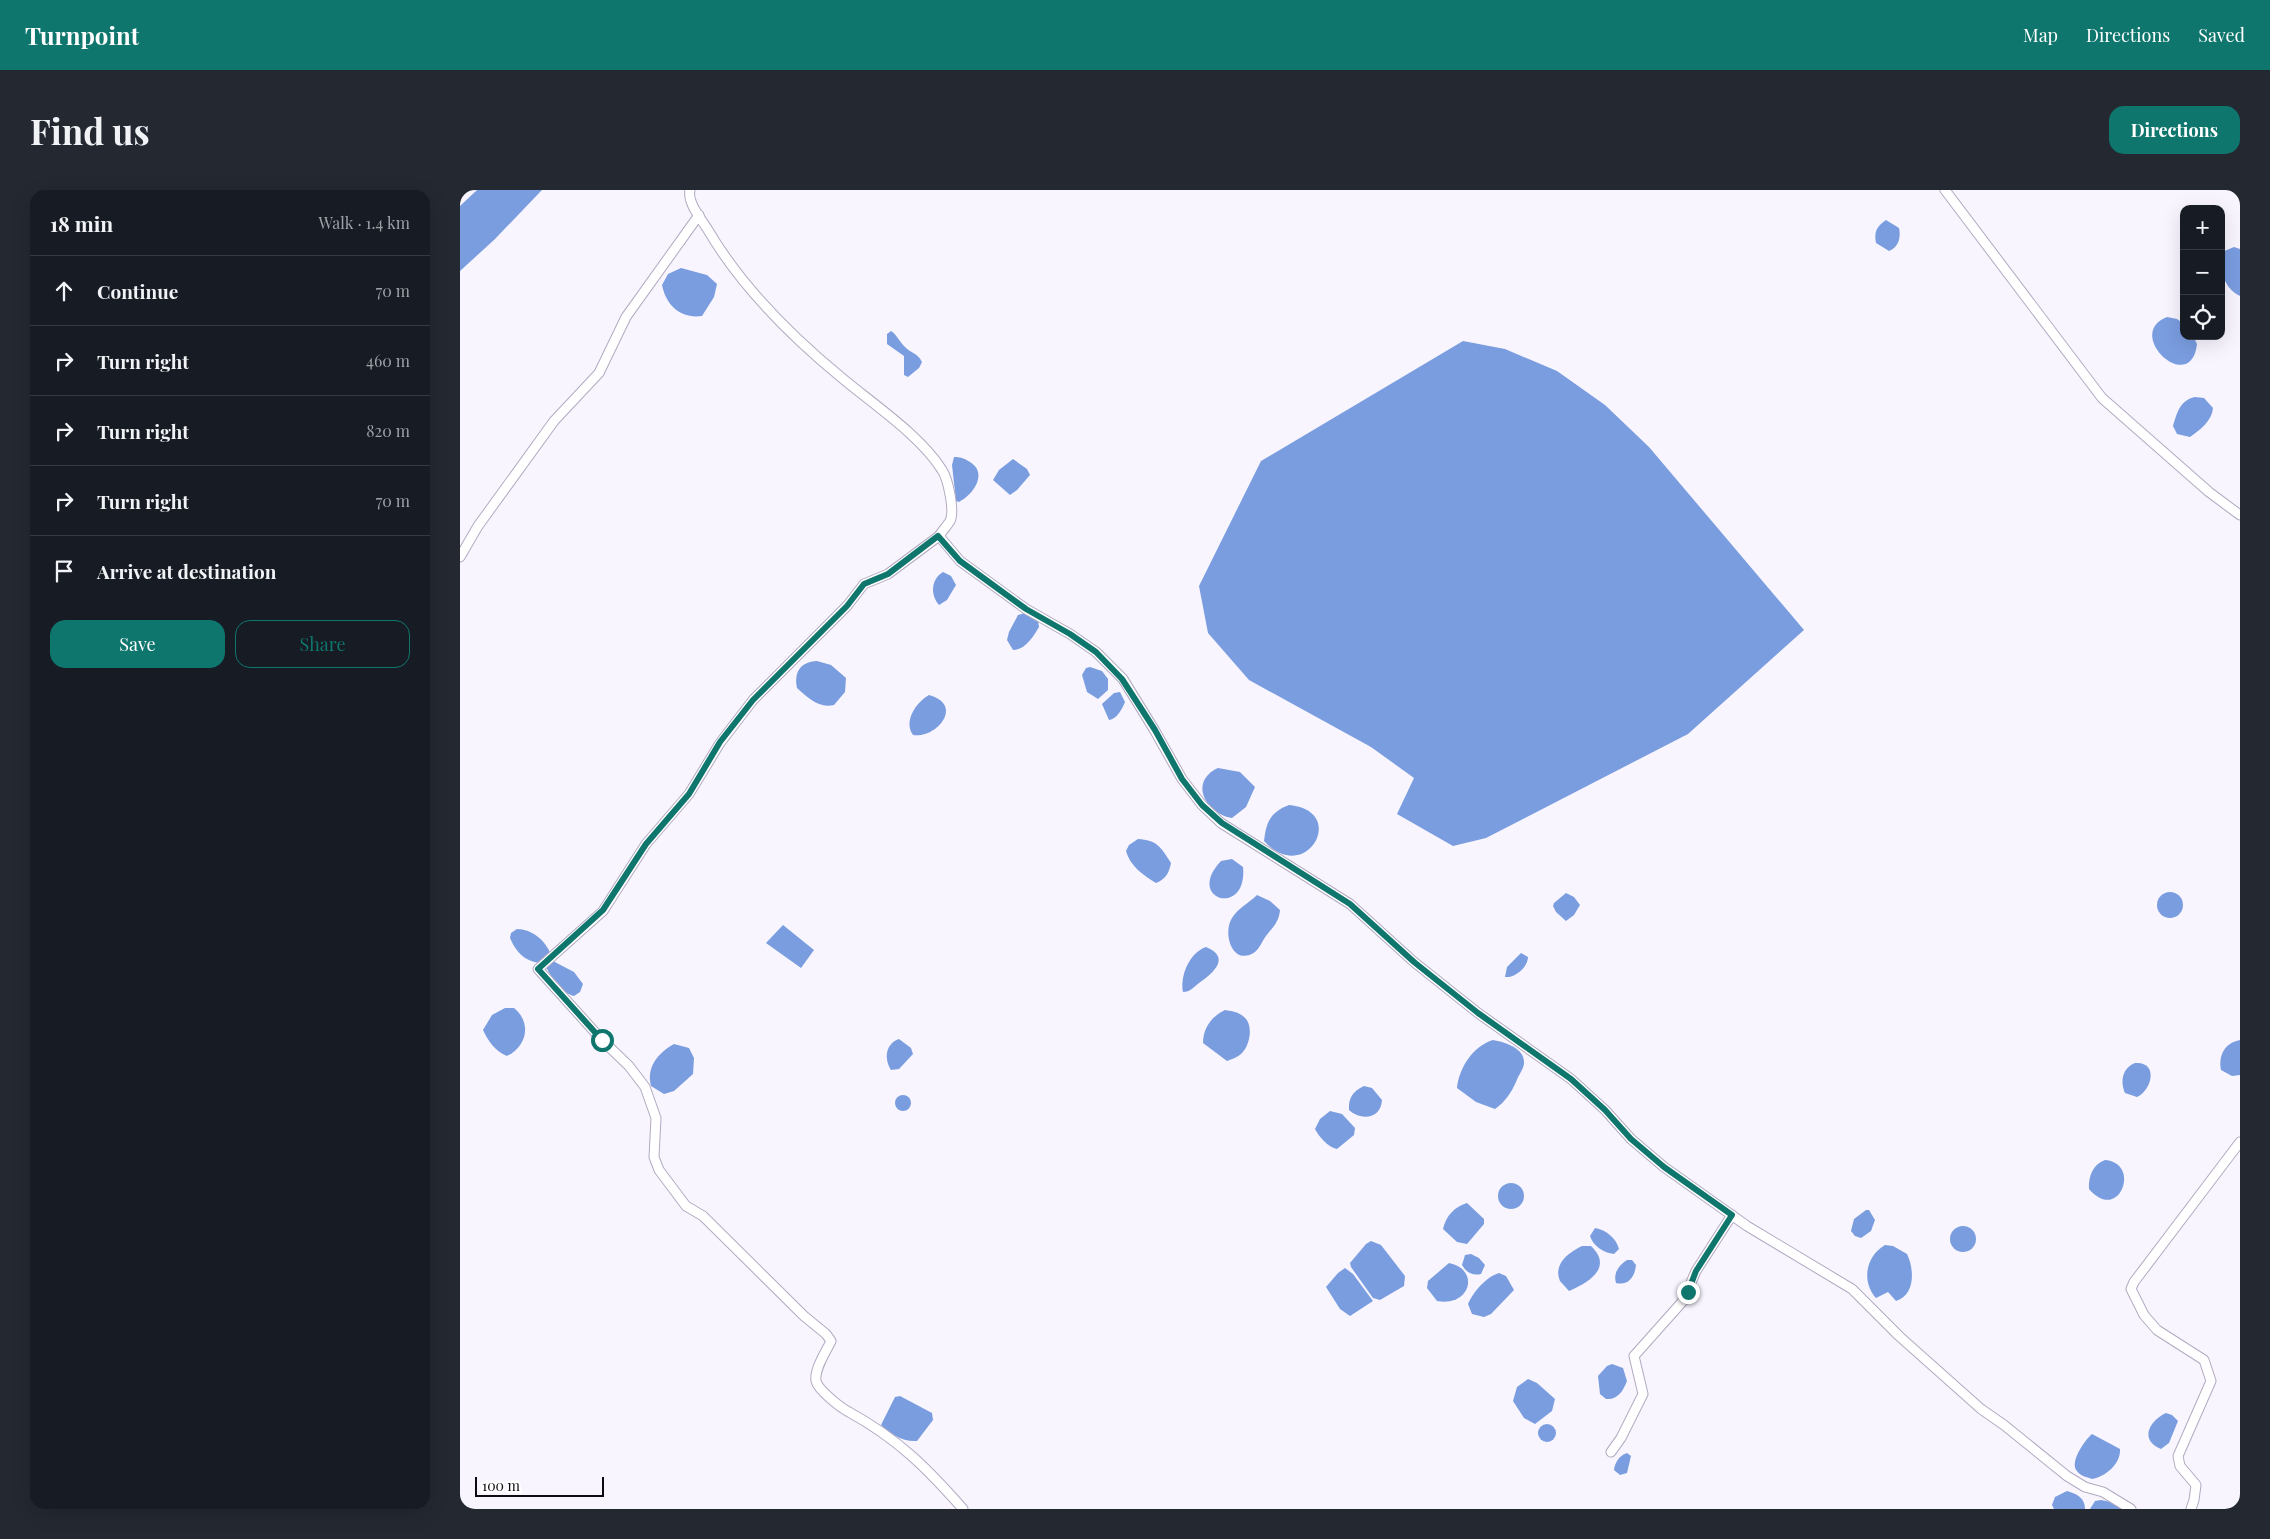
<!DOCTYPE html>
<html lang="en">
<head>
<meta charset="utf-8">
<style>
	:root { --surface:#171b24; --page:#242831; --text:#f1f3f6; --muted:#9ea1a6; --line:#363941; --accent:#0f766e }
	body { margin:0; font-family:"Playfair Display",serif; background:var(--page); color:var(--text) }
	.controls { position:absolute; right:15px; top:15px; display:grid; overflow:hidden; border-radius:10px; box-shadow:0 5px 20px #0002 }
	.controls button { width:45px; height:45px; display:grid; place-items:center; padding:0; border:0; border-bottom:1px solid var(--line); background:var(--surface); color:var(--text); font:25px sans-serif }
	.scale { position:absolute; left:15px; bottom:12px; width:129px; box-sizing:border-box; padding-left:5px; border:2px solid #0d0a12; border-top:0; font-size:14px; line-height:18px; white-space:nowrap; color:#0d0a12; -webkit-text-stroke:4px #fff; paint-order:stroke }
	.stop { position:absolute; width:15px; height:15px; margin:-11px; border:4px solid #0f766e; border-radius:50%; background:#fff }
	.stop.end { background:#0f766e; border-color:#fff; box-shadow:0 1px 5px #0008 }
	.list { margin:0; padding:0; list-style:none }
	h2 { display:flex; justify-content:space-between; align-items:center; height:65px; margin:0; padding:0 20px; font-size:21px }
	h2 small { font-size:16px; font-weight:400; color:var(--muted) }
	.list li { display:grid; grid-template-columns:32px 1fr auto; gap:15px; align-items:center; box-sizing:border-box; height:70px; padding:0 20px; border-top:1px solid var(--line) }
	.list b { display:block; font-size:19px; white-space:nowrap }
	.list em { font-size:16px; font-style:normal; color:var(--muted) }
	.actions { display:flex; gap:10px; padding:15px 20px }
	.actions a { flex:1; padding:11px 0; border:1px solid var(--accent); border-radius:15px; text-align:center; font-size:18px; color:var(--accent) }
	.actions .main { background:var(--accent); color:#fff }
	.icon { flex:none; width:28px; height:28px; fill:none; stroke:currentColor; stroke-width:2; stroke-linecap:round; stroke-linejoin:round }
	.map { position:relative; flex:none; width:1780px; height:1319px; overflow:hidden; border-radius:15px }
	header { display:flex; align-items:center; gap:30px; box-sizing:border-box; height:70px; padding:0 25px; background:var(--accent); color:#fff }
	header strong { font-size:24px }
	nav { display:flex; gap:28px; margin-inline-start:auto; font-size:18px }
	.intro { display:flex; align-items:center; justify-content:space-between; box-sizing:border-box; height:120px; padding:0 30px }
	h1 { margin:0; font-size:35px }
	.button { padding:12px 22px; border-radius:15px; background:var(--accent); color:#fff; font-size:18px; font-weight:700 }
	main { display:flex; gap:30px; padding:0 30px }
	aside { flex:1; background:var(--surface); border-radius:15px; box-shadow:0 5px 20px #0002 }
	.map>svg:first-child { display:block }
	.water { fill:#7a9de0 }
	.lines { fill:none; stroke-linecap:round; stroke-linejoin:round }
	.street-casing { stroke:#b2aac1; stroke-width:11 }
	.street { stroke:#fff; stroke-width:9 }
	.route { stroke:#0f766e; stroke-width:6 }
</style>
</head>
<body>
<header>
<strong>Turnpoint</strong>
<nav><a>Map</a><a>Directions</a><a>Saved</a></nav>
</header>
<div class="intro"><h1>Find us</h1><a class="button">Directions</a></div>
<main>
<aside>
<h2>18 min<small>Walk · 1.4 km</small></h2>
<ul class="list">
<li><svg class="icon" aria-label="ahead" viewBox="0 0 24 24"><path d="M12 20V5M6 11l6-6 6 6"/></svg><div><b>Continue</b></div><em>70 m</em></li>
<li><svg class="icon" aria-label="right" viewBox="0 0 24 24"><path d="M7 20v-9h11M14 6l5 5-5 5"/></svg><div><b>Turn right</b></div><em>460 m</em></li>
<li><svg class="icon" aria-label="right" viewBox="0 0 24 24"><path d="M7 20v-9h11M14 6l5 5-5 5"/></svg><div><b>Turn right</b></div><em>820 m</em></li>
<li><svg class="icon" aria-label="right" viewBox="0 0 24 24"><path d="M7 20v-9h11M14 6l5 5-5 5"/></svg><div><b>Turn right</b></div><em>70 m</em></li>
<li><svg class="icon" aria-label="arrive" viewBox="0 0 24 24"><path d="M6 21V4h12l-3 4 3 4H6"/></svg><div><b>Arrive at destination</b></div></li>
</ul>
<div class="actions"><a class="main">Save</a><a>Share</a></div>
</aside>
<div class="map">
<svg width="1780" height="1319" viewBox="0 0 1780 1319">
	<rect width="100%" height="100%" fill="#f8f5ff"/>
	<!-- water -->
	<g class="water">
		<path d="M17,0h65l-47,49 -35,32v-65z"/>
		<path d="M1426,30l13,8c2,9 0,19 -10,23l-13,-8c-2,-11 0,-16 10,-23z"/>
		<path d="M1774,57l6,2v47c-16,-7 -22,-28 -18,-44z"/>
		<path d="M221,78l26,7 10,9 -3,13 -12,19c-22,3 -36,-11 -40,-31l6,-11z"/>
		<path d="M1707,127l10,2 7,5v12h9l4,8c-6,53 -74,-10 -30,-27z"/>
		<path d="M431,141c6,4 8,10 13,15 6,7 14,7 18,16l-3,6 -11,9 -4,-2v-19l-17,-12v-10z"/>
		<path d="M1003,151l42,8 52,22 48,34 44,42 155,183 -116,104 -202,104 -33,8 -56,-32 17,-36 -43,-31 -122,-67 -41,-47 -9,-47 62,-125z"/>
		<path d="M1735,207l9,1 9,10c-1,13 -13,22 -23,29l-13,-3 -4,-8c4,-13 7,-26 22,-29z"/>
		<path d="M494,267c6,0 10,1 16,5 18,11 4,32 -11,40l-3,-1 -4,-36z"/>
		<path d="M553,269l14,10 3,6 -13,15 -7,5 -17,-15 6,-10z"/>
		<path d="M483,382l8,4 5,9 -9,15 -8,5c-9,-10 -8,-26 4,-33z"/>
		<path d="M565,423l13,7 1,7c-6,10 -14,23 -26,23l-6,-10 2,-8 9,-17z"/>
		<path d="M357,471l14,4 15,13 -1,14 -11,13c-15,4 -27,-8 -37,-17 -3,-16 3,-26 20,-27z"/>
		<path d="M630,477l12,4 6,8v11l-10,9 -11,-7 -5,-17 4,-7z"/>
		<path d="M660,502l5,10c-3,7 -8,17 -16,18l-7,-16 12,-11z"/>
		<path d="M469,505c36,10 7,44 -16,40 -10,-13 3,-33 16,-40z"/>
		<path d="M758,578l22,4 15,15 -9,20 -14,11c-26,-4 -44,-36 -14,-50z"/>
		<path d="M829,615c61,6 16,82 -25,36 2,-18 6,-29 25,-36z"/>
		<path d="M678,649c19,1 23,8 33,24 -2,10 -5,16 -15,20 -13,-8 -26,-17 -30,-32l3,-6z"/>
		<path d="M772,669l11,8c5,51 -59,33 -22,-6z"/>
		<circle cx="1710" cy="715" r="13"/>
		<path d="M1106,703l8,4 6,8 -6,10 -8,6 -10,-9 -3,-6 1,-3z"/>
		<path d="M797,705l13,6 10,9c-1,12 -7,17 -14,26 -4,5 -6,12 -11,16 -22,15 -33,-18 -23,-34 6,-10 17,-15 25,-23z"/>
		<path d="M323,735l31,25 -13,18 -35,-25z"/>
		<path d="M57,739c15,0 29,12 34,26l-11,8c-16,-2 -24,-11 -30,-25l1,-5z"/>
		<path d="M746,757c25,10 8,26 -7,36 -5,4 -9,9 -16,9 -3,-16 6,-39 23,-45z"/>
		<path d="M1061,763l7,4c0,10 -13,21 -23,20l2,-10z"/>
		<path d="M91,770l23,12 9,12 -3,8 -6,4c-11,-2 -23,-19 -28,-29z"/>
		<path d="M45,818h9c18,15 13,38 -7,48 -12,-5 -19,-15 -24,-26l9,-15z"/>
		<path d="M765,820c6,1 14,2 19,7 10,8 6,29 -3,37 -3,3 -9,5 -14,7l-24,-18c0,-15 9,-27 22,-33z"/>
		<path d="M439,849l12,9 2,6 -14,15 -8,1c-7,-11 -6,-26 8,-31z"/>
		<path d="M1033,850c11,2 33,8 31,24 -1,6 -6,12 -8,18 -5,11 -11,20 -21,27l-19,-7 -19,-14c2,-20 16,-42 36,-48z"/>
		<path d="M1780,850v35l-8,1 -11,-6c-3,-15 4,-27 19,-30z"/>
		<path d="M214,854l15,4 5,10 -1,16 -19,17 -10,3 -13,-8c-5,-19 7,-33 23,-42z"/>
		<path d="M1675,873c23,-2 18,26 2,34l-12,-4c-5,-11 -3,-25 10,-30z"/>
		<path d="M904,896l8,2 10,12c-1,19 -21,21 -33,10 -1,-12 4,-19 15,-24z"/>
		<circle cx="443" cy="913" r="8"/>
		<path d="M870,921l12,3 13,14 -1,7 -17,14c-9,-2 -18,-12 -22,-20l5,-10z"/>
		<path d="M1645,970c37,3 14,64 -16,29 -1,-12 4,-25 16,-29z"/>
		<circle cx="1051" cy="1006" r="13"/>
		<path d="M1007,1013l17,16v5l-17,20 -10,-2 -14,-13c3,-13 11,-22 24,-26z"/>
		<path d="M1406,1020h3l6,10 -4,11 -10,7 -6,-2 -4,-5 3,-12z"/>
		<circle cx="1503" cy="1049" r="13"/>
		<path d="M1135,1038c11,2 21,10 24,21l-5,5c-10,-1 -21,-8 -24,-18z"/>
		<path d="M911,1051l10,4 24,31 -1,10 -24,14 -7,-2 -22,-31 -1,-4 16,-19z"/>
		<path d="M1425,1055l8,1 14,8c7,14 9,41 -11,47l-8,-9 -12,6c-15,-17 -10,-42 9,-53z"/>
		<path d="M1122,1056h9c22,21 -1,36 -22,45l-9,-10c-7,-17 8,-28 22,-35z"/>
		<path d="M1011,1064l8,4 6,7 -4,9c-9,2 -15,-2 -19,-9l3,-10z"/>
		<path d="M1167,1070h5l4,5c-1,11 -7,21 -20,18 -3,-10 3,-18 11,-23z"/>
		<path d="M989,1073c32,7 21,44 -12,38l-10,-13 1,-7z"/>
		<path d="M885,1078l8,6 20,27 -23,15 -10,-7 -14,-22 12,-14z"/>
		<path d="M1039,1083l7,3 8,14 -23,24 -7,3 -12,-3 -4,-10c5,-12 18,-27 31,-31z"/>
		<path d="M1152,1174l11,4 4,13c-4,10 -9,19 -21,18l-6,-5 -2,-18 9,-10z"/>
		<path d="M1068,1189l9,4 18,16 -3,12 -17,13 -11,-6 -11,-17 4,-14z"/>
		<path d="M440,1206l32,17 1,7 -16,21c-15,1 -26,-7 -36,-16l14,-28z"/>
		<path d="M1706,1223l6,2 6,6 -9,22 -8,6c-22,-9 -12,-28 5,-36z"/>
		<circle cx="1087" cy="1243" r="9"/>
		<path d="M1632,1244l28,15c1,15 -15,28 -28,30 -5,-2 -12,-3 -15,-8 -8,-9 8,-31 15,-37z"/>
		<path d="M1167,1263l4,3 -4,17 -7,2 -6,-5c1,-8 5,-14 13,-17z"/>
		<path d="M1607,1301c10,3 18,7 18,18h-31l-2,-4 3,-8z"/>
		<path d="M1641,1310l10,2 17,7h-38l5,-8z"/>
	</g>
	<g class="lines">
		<defs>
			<g id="street">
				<path d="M230,0c-3,13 12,30 18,40 34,58 83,106 134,148 31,26 79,58 100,92 6,9 13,41 8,51 -3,5 -8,10 -11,15l21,25 66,48 44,25 26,18 27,27 32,52 27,48 20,26 19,18 129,81 64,58 64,51 93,66 34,31 26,29 33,28 83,59 105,63 47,47 82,73 23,16 63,51 18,11 18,5 28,17"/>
				<path d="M1485,0l157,208 107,94 31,23"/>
				<path d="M479,346l-51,38 -24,10 -17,22 -94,94 -33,43 -31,51 -43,50 -43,67 -65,58 64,71 27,26 16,21 11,31 -2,39 5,13 27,36 17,10 101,100 22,18 5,7c-5,11 -17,28 -15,40 2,9 25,27 33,31 49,27 78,56 114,97"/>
				<path d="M0,367l18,-31 76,-105 45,-48 27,-56 73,-102"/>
				<path d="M1151,1262l10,-14 22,-44 -9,-38 49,-55 13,-30 36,-56"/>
				<path d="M1731,1319l3,-9 2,-15 -16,-19 -2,-10 33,-75 -7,-21 -47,-30 -13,-15 -13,-26 3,-7 106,-140"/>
			</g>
		</defs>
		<!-- street casing -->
		<use href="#street" class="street-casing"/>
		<!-- street -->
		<use href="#street" class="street"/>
	</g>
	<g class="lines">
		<!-- route -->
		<path class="route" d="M142,850l-64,-71 65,-59 43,-66 43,-50 31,-52 33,-42 94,-94 17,-22 24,-10 50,-38 22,25 66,48 44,25 26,18 26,27 33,51 27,49 20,26 20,18 128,81 64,58 64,51 93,66 34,31 26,29 33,28 68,48 -36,56 -8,21"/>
	</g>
</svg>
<div class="controls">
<button>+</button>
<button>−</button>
<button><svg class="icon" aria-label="locate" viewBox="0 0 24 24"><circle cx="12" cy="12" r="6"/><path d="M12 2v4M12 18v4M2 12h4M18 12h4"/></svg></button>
</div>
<div class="scale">100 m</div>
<div class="stop" style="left:142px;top:850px"></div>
<div class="stop end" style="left:1228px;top:1102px"></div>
</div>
</main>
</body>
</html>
